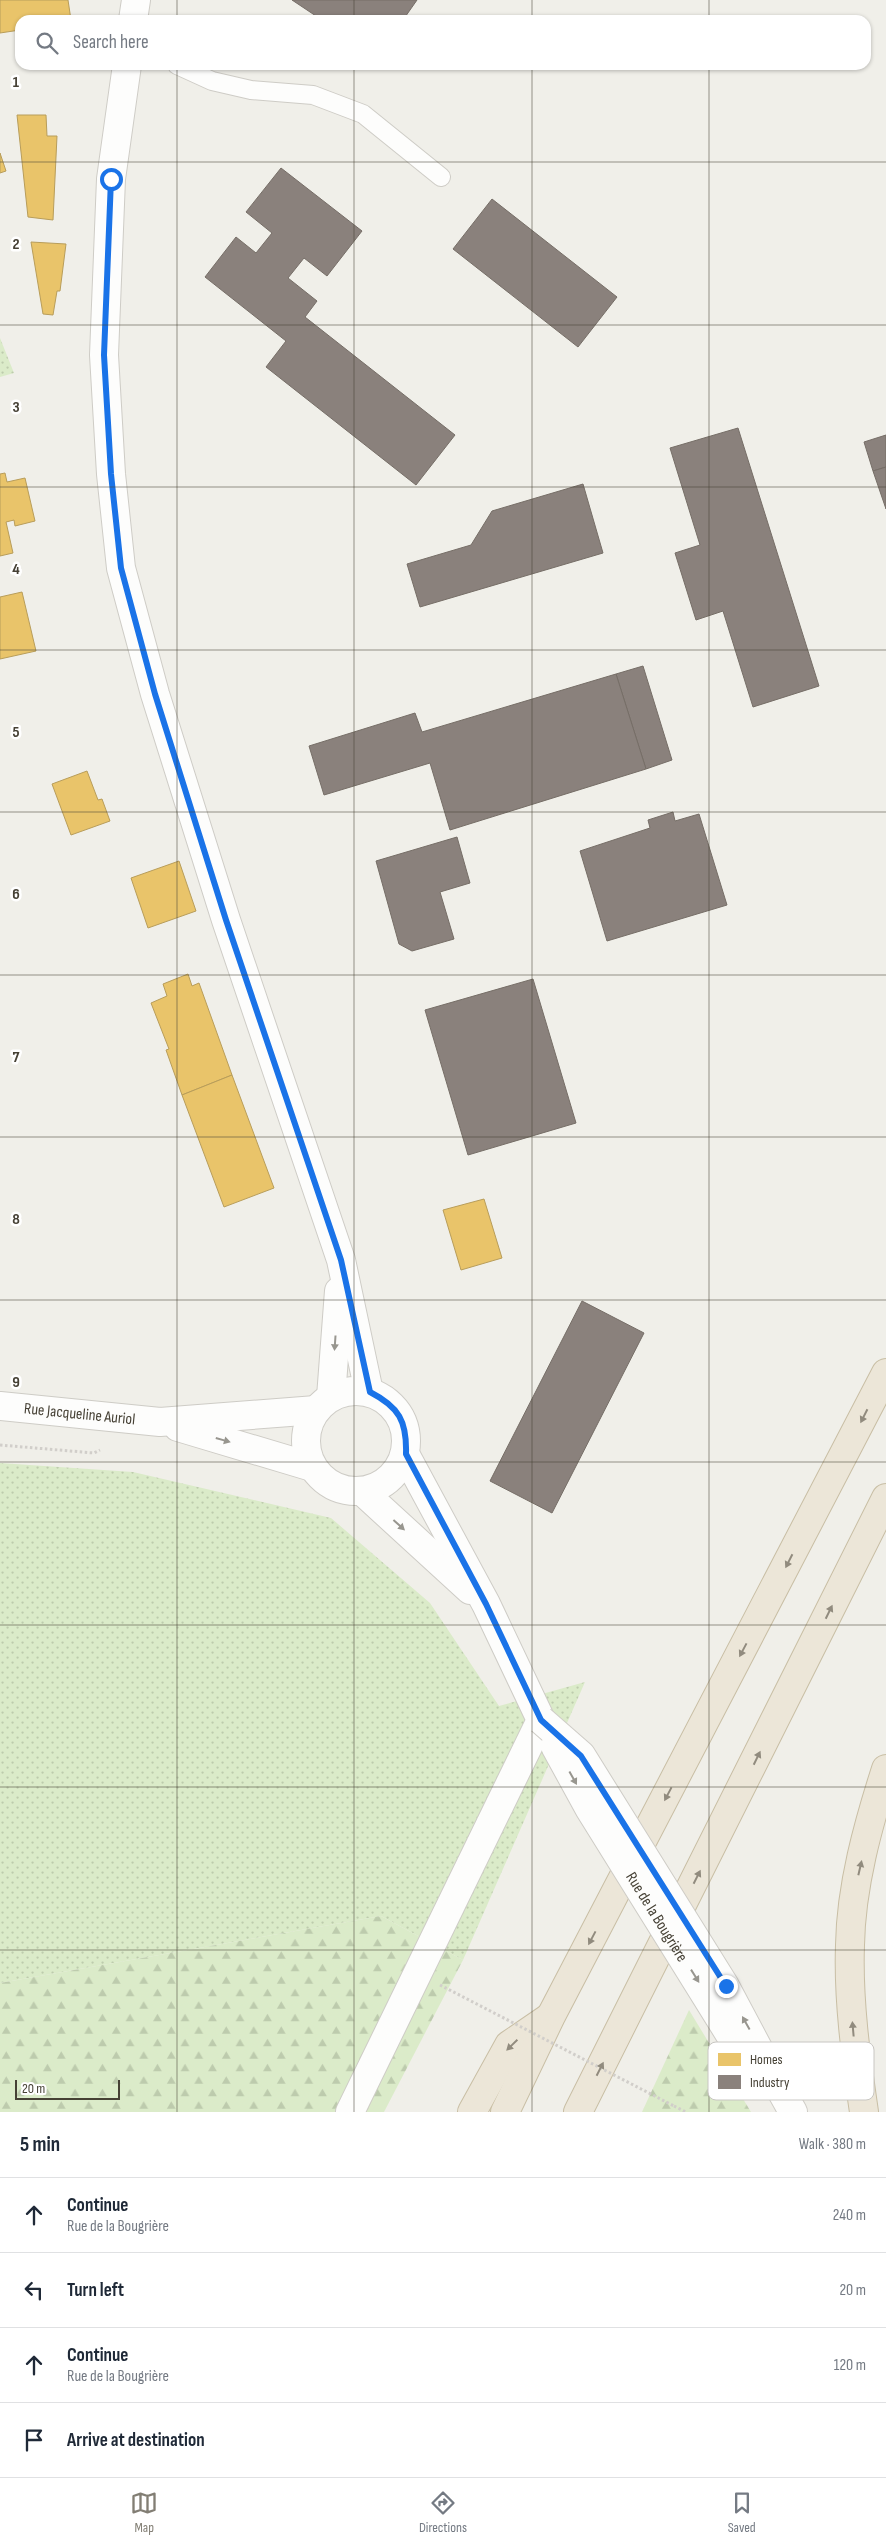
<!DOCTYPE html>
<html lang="en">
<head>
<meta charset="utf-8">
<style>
	:root { --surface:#fff; --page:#f2f2f3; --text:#1f2937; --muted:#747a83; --line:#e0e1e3; --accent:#827e74 }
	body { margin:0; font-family:"Sofia Sans Condensed",sans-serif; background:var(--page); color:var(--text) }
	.scale { position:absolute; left:15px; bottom:12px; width:105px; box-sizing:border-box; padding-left:5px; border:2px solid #464135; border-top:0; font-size:14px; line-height:18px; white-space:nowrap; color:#464135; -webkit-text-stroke:4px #fff; paint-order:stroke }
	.stop { position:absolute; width:15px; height:15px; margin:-11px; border:4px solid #1a73e8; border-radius:50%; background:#fff }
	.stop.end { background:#1a73e8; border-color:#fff; box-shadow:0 1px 5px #0008 }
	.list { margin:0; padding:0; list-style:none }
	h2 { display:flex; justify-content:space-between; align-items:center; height:65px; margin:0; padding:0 20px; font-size:21px }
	h2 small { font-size:16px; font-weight:400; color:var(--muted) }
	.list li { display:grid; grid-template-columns:32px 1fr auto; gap:15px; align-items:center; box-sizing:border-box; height:75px; padding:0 20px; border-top:1px solid var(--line) }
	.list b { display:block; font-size:19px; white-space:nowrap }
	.list p { margin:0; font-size:16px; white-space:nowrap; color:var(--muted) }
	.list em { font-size:16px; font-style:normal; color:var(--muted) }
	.icon { flex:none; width:28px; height:28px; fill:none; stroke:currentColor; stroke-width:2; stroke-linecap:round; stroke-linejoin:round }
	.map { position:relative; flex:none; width:886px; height:2112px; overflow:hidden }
	.search { position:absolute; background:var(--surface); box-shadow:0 1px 4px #0004; left:15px; right:15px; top:15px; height:55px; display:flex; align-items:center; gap:12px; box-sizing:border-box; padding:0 18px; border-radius:15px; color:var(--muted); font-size:19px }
	.sheet { height:365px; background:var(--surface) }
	nav { display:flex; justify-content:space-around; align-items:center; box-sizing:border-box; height:70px; border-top:1px solid var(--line); background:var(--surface); font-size:14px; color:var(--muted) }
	nav a { display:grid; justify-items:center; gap:2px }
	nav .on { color:var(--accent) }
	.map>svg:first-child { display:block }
	.grass { fill:url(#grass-dots) }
	.forest { fill:url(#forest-firs) }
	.homes { fill:#e9c46a; stroke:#b89d5a }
	.industry { fill:#8a817c; stroke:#766e67 }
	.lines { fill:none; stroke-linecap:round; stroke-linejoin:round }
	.lane-casing { stroke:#ceccc6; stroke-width:20 }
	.street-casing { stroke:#ceccc6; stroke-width:30 }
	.highway-casing { stroke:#c8bea4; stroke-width:30 }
	.path { stroke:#d1ceca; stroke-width:3; stroke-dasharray:2.5 2.5; stroke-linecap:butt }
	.lane { stroke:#fdfdfc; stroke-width:18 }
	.street { stroke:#fdfdfc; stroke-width:28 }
	.highway { stroke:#ece6d8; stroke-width:28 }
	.street-bridge-casing { stroke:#ceccc6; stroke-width:30; stroke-linecap:butt }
	.path-bridge { stroke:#d1ceca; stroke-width:3; stroke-dasharray:2.5 2.5; stroke-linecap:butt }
	.street-bridge { stroke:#fdfdfc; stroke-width:28 }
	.oneway { fill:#98968f }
	.oneway2 { fill:#918b7e }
	.route { stroke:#1a73e8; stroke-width:6 }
	.grid { fill:none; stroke:#464135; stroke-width:1; stroke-opacity:0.55 }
	.labels { text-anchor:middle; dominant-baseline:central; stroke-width:5; stroke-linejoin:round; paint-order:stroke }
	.street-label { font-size:16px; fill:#464135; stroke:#fff }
	.key { fill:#fff; stroke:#c8c6c2; stroke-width:1 }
	.key-label { font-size:14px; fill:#464135 }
	.grid-label { font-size:16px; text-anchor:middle; font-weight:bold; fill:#464135; stroke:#fff; stroke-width:5; stroke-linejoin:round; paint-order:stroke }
</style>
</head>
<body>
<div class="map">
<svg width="886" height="2112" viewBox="0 0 886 2112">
	<defs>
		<pattern id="grass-dots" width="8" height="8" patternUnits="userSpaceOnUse" patternTransform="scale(1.25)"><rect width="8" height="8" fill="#dbebc9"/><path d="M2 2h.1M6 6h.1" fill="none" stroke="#bdcbad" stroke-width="1.8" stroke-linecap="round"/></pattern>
		<pattern id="forest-firs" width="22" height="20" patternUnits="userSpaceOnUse" patternTransform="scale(1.25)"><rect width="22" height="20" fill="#dbebc9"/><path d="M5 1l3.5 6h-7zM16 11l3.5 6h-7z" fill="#bdcbad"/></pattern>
	</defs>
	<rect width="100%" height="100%" fill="#f0efe9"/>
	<!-- grass -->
	<g class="grass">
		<path d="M0,338l14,35 -14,4z"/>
		<path d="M0,1463l133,9 198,46 99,85 69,103 86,-24 -122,278 -82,-44 -381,67z"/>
	</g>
	<!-- forest -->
	<g class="forest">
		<path d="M381,1916l82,44 -79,152h-384v-129z"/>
		<path d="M689,2010l62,102h-109z"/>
	</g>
	<!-- homes -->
	<g class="homes">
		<path d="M0,0h68l3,20h-51v10l-20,3z"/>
		<path d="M17,115h29l1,21h10l-4,84 -25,-3z"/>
		<path d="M0,153l6,18 -6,2z"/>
		<path d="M31,242l35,2 -6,47h-3l-4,24 -10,-1z"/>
		<path d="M5,473l2,9 18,-4 10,43 -20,5 -1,-6 -8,2 7,31 -13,3v-82z"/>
		<path d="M22,592l14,59 -36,8v-62z"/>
		<path d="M87,771l11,29 4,-1 8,22 -39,14 -19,-51z"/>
		<path d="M179,861l17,50 -48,17 -17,-50z"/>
		<path d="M188,974l4,12 7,-3 33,92 -50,20 -16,-45 3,-1 -18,-46 16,-7 -4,-12z"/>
		<path d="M232,1075l42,113 -50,19 -42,-112z"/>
		<path d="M484,1199l18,59 -41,12 -18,-60z"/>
	</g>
	<!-- industry -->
	<g class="industry">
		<path d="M292,0h125l-14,20h-81z"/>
		<path d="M281,168l81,63 -35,45 -23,-18 -16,20 29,23 -12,16 150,118 -39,50 -150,-118 20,-26 -81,-64 31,-40 20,16 16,-20 -26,-21z"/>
		<path d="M492,199l125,98 -39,50 -125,-98z"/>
		<path d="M738,428l81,258 -66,21 -30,-96 -27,9 -21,-67 25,-8 -30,-97z"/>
		<path d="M886,435v32l-13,4 -9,-29z"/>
		<path d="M886,467v42l-13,-38z"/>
		<path d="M583,484l20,69 -183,54 -13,-43 64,-19 21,-34z"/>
		<path d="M643,666l29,94 -26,9 -30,-95z"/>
		<path d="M616,674l30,95 -196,61 -20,-67 -106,32 -15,-49 106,-33 7,19z"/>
		<path d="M673,812l2,9 24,-7 28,91 -120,36 -27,-90 70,-23 -2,-8z"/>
		<path d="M457,837l13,46 -30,9 14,47 -42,12 -13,-7 -23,-83z"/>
		<path d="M533,979l43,144 -108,32 -43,-145z"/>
		<path d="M582,1301l62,32 -92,180 -62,-32z"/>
	</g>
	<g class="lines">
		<defs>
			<path id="lane" d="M177,65l35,16 39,9 62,5 50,19 78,63"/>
			<g id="street">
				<path d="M133,20l3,-20"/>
				<path d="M127,65l-16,114 -7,176 7,119 10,94 34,126 71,226 115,340 28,132"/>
				<circle cx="356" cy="1441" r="50"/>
				<path d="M331,1397l8,-106"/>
				<path id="s1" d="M0,1406l160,16 156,-12"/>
				<path d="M178,1427l134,40"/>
				<path d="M363,1492l107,98"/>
				<path d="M768,2067l25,45"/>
				<path d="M350,2112l191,-392 -55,-116 -81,-150"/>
			</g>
			<g id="highway">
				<path d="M472,2112l37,-67 41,-28"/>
				<path d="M505,2112l46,-96 335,-643"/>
				<path d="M578,2112l308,-614"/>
				<path d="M864,2112c-8,-55 -16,-111 -14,-167 1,-59 18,-120 36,-176"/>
			</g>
		</defs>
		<!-- lane casing -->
		<use href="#lane" class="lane-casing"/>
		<!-- street casing -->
		<use href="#street" class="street-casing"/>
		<!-- highway casing -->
		<use href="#highway" class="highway-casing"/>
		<!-- path -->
		<g class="path">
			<path d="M0,1445l94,8 6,-3"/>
			<path d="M674,2106l12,6"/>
		</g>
		<!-- lane -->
		<use href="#lane" class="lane"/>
		<!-- street -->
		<use href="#street" class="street"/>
		<!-- highway -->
		<use href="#highway" class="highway"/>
		<defs>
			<g id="street-bridge">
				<path d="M541,1720l40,35 144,231 43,81"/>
				<path id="s2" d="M555,1746l34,62 148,238"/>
			</g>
		</defs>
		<!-- street-bridge casing -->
		<use href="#street-bridge" class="street-bridge-casing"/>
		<!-- path-bridge -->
		<path class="path-bridge" d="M440,1985l234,121"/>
		<!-- street-bridge -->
		<use href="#street-bridge" class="street-bridge"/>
	</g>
	<!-- one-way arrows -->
	<defs><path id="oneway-solid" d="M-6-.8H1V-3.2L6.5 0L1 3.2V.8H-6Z" transform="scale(1.25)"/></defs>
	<g class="oneway">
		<use href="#oneway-solid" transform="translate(335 1343) rotate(94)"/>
		<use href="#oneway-solid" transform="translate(223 1440) rotate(16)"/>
		<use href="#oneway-solid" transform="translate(399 1525) rotate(42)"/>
		<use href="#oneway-solid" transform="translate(573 1778) rotate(61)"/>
		<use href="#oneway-solid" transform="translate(695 1976) rotate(58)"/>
		<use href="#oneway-solid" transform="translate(746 2023) rotate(-119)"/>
	</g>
	<g class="oneway2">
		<use href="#oneway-solid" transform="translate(864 1416) rotate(117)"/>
		<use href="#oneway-solid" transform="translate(789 1561) rotate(117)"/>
		<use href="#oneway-solid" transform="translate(829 1612) rotate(-64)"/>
		<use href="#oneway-solid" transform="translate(743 1650) rotate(118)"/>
		<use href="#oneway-solid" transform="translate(757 1758) rotate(-64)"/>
		<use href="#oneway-solid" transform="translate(668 1794) rotate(118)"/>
		<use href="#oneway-solid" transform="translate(860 1868) rotate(-77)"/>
		<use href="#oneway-solid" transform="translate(697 1877) rotate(-63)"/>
		<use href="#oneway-solid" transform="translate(592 1938) rotate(118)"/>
		<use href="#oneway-solid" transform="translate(853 2029) rotate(-95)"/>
		<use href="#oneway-solid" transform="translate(512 2045) rotate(136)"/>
		<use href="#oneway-solid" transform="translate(600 2069) rotate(-63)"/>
	</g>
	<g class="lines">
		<!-- route -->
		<path class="route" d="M111,179l-7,176 7,119 10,94 34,126 71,226 115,340 29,132c29,15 37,29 36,62l80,150 55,116 40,36 145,230"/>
	</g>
	<!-- grid -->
	<path class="grid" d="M177,0v20M354,0v20M532,0v20M709,0v20M177,65v2047M354,65v2047M532,65v2047M709,65v2047M0,162h886M0,325h886M0,487h886M0,650h886M0,812h886M0,975h886M0,1137h886M0,1300h886M0,1462h886M0,1625h886M0,1787h886M0,1950h886"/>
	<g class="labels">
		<!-- street labels -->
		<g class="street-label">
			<text stroke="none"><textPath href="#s1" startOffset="80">Rue Jacqueline Auriol</textPath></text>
			<text stroke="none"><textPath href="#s2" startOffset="199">Rue de la Bougrière</textPath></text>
		</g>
	</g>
	<!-- legend -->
	<rect x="708" y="2042" width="166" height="58" rx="8" class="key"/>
	<rect x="718" y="2053" width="23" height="13" fill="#e9c46a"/>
	<rect x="718" y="2075" width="23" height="14" fill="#8a817c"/>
	<g class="key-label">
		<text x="750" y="2064">Homes</text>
		<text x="750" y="2087">Industry</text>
	</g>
	<g class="grid-label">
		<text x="16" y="87">1</text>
		<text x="16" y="249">2</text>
		<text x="16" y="412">3</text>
		<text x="16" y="574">4</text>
		<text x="16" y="737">5</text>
		<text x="16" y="899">6</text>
		<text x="16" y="1062">7</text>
		<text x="16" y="1224">8</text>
		<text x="16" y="1387">9</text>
	</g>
</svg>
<div class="scale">20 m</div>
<div class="stop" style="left:111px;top:179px"></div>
<div class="stop end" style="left:726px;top:1986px"></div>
<div class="search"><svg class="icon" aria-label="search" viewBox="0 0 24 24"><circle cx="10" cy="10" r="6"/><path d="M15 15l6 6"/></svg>Search here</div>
</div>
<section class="sheet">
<h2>5 min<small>Walk · 380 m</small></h2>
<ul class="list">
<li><svg class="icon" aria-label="ahead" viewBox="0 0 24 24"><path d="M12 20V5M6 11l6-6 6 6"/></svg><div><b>Continue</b><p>Rue de la Bougrière</p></div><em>240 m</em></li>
<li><svg class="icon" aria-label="left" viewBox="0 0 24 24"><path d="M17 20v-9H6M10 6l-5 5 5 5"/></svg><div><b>Turn left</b></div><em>20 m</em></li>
<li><svg class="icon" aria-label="ahead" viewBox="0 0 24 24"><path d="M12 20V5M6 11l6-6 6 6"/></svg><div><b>Continue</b><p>Rue de la Bougrière</p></div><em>120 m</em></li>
<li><svg class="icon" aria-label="arrive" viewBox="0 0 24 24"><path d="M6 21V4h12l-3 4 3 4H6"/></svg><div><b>Arrive at destination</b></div></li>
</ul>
</section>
<nav>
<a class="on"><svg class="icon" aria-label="map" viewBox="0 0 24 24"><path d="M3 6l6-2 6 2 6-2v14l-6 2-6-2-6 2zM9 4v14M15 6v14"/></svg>Map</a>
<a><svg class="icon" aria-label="directions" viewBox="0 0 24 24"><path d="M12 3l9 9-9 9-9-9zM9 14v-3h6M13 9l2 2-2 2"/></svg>Directions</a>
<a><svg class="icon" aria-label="saved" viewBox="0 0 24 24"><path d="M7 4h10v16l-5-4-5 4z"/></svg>Saved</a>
</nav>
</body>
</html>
